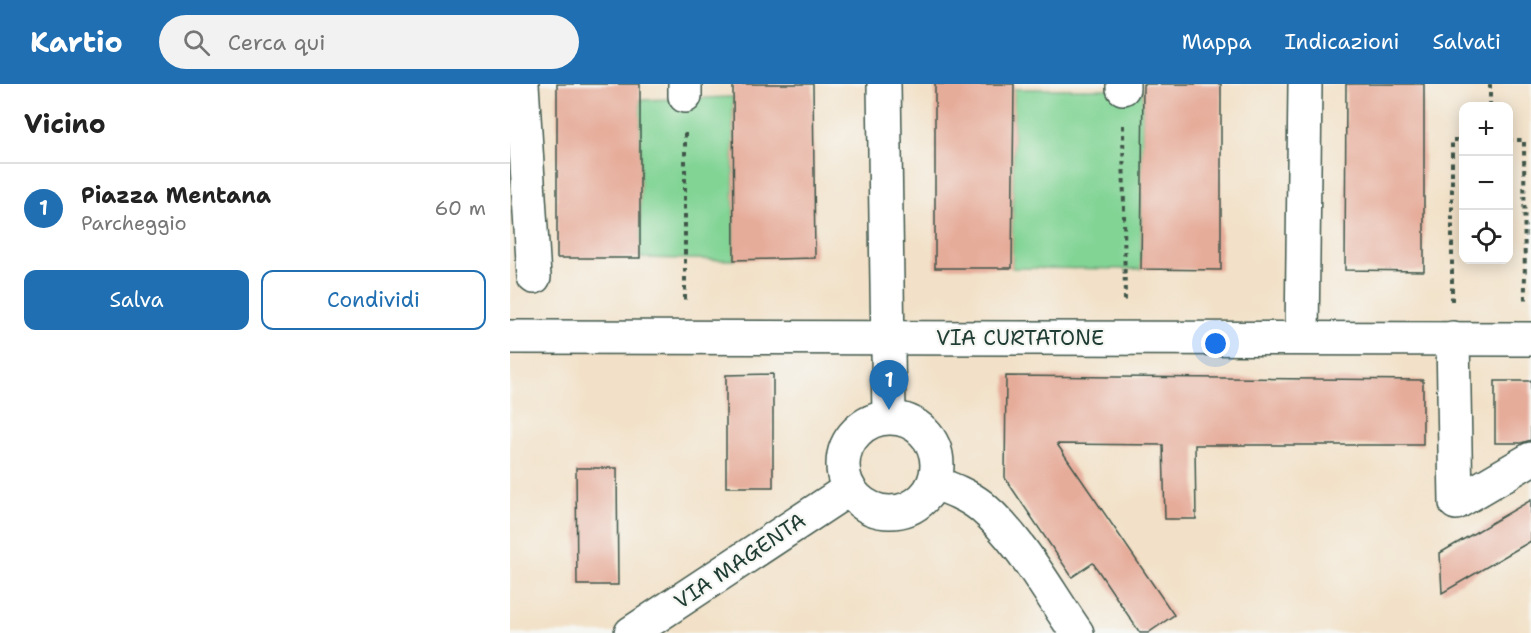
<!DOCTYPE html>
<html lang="it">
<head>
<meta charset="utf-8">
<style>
	:root { --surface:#fff; --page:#f2f2f2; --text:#222; --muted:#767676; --line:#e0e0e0; --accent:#1f6fb2 }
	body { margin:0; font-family:"Shantell Sans",sans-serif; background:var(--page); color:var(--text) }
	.controls { position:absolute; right:18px; top:18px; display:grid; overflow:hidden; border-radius:12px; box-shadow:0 3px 15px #0003 }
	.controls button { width:54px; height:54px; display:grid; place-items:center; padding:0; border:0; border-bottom:2px solid var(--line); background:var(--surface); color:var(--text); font:30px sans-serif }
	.you { position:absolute; left:706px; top:260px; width:21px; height:21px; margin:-15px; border:4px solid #fff; border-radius:50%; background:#1a73e8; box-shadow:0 0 0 9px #1a73e833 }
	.badge { display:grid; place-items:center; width:39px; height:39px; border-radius:50%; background:var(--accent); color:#fff; font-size:20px; font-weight:700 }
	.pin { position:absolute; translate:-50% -50px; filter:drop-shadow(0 2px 3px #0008) }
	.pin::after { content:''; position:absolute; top:32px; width:21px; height:18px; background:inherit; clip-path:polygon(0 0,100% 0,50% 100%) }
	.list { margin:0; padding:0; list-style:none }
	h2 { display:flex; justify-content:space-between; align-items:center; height:78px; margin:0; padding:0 24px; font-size:26px }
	h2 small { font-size:20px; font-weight:400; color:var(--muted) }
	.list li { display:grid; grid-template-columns:39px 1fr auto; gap:18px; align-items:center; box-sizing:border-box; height:90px; padding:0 24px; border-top:2px solid var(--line) }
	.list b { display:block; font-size:22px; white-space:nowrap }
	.list p { margin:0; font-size:20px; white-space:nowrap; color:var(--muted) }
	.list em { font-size:20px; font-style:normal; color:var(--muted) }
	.actions { display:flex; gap:12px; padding:18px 24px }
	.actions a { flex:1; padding:14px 0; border:2px solid var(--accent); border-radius:12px; text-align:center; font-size:21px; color:var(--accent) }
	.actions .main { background:var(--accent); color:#fff }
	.icon { flex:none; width:33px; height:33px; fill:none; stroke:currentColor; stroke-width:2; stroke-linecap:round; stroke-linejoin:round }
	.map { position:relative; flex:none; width:1021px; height:549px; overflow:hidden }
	header { display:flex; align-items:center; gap:36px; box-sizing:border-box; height:84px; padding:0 30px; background:var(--accent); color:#fff }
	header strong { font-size:28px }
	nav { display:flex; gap:33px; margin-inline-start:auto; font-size:21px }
	.search { width:420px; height:54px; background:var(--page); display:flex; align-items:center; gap:15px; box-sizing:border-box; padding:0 21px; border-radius:33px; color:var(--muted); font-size:22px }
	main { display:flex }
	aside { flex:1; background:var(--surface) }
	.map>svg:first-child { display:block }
	.green { fill:#82d495; stroke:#508864; stroke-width:1.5 }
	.building { fill:#e6ac9a }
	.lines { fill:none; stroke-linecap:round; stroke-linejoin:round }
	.minor-casing { stroke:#3f564a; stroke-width:36 }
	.path { stroke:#3f564a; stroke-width:4; stroke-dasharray:4.5 4.5; stroke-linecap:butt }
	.minor { stroke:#fff; stroke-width:33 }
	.labels { text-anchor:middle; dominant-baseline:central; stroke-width:4.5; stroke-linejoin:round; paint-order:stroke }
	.street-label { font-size:21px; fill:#1f3d34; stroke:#f6f6f2 }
</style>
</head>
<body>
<header>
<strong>Kartio</strong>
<div class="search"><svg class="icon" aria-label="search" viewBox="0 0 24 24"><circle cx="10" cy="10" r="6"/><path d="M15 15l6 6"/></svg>Cerca qui</div>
<nav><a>Mappa</a><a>Indicazioni</a><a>Salvati</a></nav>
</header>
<main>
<aside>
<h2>Vicino<small></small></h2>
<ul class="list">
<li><span class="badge">1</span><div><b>Piazza Mentana</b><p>Parcheggio</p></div><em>60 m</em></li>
</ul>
<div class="actions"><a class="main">Salva</a><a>Condividi</a></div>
</aside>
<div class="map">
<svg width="1021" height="549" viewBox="0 0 1021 549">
	<rect width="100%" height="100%" fill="#f6f6f2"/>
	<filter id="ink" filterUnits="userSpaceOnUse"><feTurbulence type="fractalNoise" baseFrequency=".0167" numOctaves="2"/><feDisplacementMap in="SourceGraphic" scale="12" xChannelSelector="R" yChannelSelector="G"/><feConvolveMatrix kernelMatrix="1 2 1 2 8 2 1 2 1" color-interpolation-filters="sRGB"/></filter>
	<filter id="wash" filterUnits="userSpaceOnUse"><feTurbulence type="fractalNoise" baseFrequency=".008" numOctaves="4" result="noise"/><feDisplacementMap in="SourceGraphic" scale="24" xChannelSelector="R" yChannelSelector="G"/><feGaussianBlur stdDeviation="1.35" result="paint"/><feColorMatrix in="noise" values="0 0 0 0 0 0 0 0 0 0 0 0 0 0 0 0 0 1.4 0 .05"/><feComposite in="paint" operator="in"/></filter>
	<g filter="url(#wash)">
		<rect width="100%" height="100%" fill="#f2e1c8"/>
		<!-- green -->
		<g class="green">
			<path d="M504,5h129l-2,180 -129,-1z"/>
			<path d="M223,13l1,163 -94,-2v-158z"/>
		</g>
		<g id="blocks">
			<!-- building -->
			<g class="building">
				<rect x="47" y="0" width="83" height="174"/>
				<path d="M223,0h80l2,174 -81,2z"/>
				<path d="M425,0h79l-2,184h-77z"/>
				<path d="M633,0h78v186l-80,-1z"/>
				<path d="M836,0h78v187l-79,-1z"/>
				<path d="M263,290v113h-47v-112z"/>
				<path d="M496,292l417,4v65h-228l1,74h-31l-2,-74 -106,-1 117,171 -26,18h-8l-47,-70 -21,14 -67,-99z"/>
				<path d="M985,297h36v59l-10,3h-26z"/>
				<path d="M66,384h41l1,117h-41z"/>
				<path d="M1021,416v41l-89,52 -2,-40z"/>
			</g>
		</g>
	</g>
	<g filter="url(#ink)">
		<use href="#blocks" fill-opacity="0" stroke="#3f564a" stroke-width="1.5"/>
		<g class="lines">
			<defs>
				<g id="minor">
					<path d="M12,0l12,193"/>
					<path d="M175,0v12"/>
					<path d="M374,0l5,333"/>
					<path d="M613,4v-4"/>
					<path d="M0,253l1021,2"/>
					<path d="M792,254l3,-253"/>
					<path d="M943,254l3,165 75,-44"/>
					<circle cx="380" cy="381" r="47"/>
					<path d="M425,399c16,6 32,12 46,23 40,34 66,84 96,127"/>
					<path d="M121,549l218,-144"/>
				</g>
			</defs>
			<!-- minor casing -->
			<use href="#minor" class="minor-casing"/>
			<!-- path -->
			<g class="path">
				<path d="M980,0v22"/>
				<path d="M613,41l2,178"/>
				<path d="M175,49v169"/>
				<path d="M998,56h16l1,163"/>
				<path d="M942,217v-161h12"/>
			</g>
			<!-- minor -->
			<use href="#minor" class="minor"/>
		</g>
	</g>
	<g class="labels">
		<!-- street labels -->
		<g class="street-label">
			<text x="510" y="254">VIA CURTATONE</text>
			<text transform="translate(230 477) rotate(-34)">VIA MAGENTA</text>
		</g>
	</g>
</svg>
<div class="controls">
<button>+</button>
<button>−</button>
<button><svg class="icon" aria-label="locate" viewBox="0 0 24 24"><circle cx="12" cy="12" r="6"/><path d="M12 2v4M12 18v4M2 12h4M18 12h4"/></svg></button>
</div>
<div class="you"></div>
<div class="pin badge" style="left:379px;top:326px">1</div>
</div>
</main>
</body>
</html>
